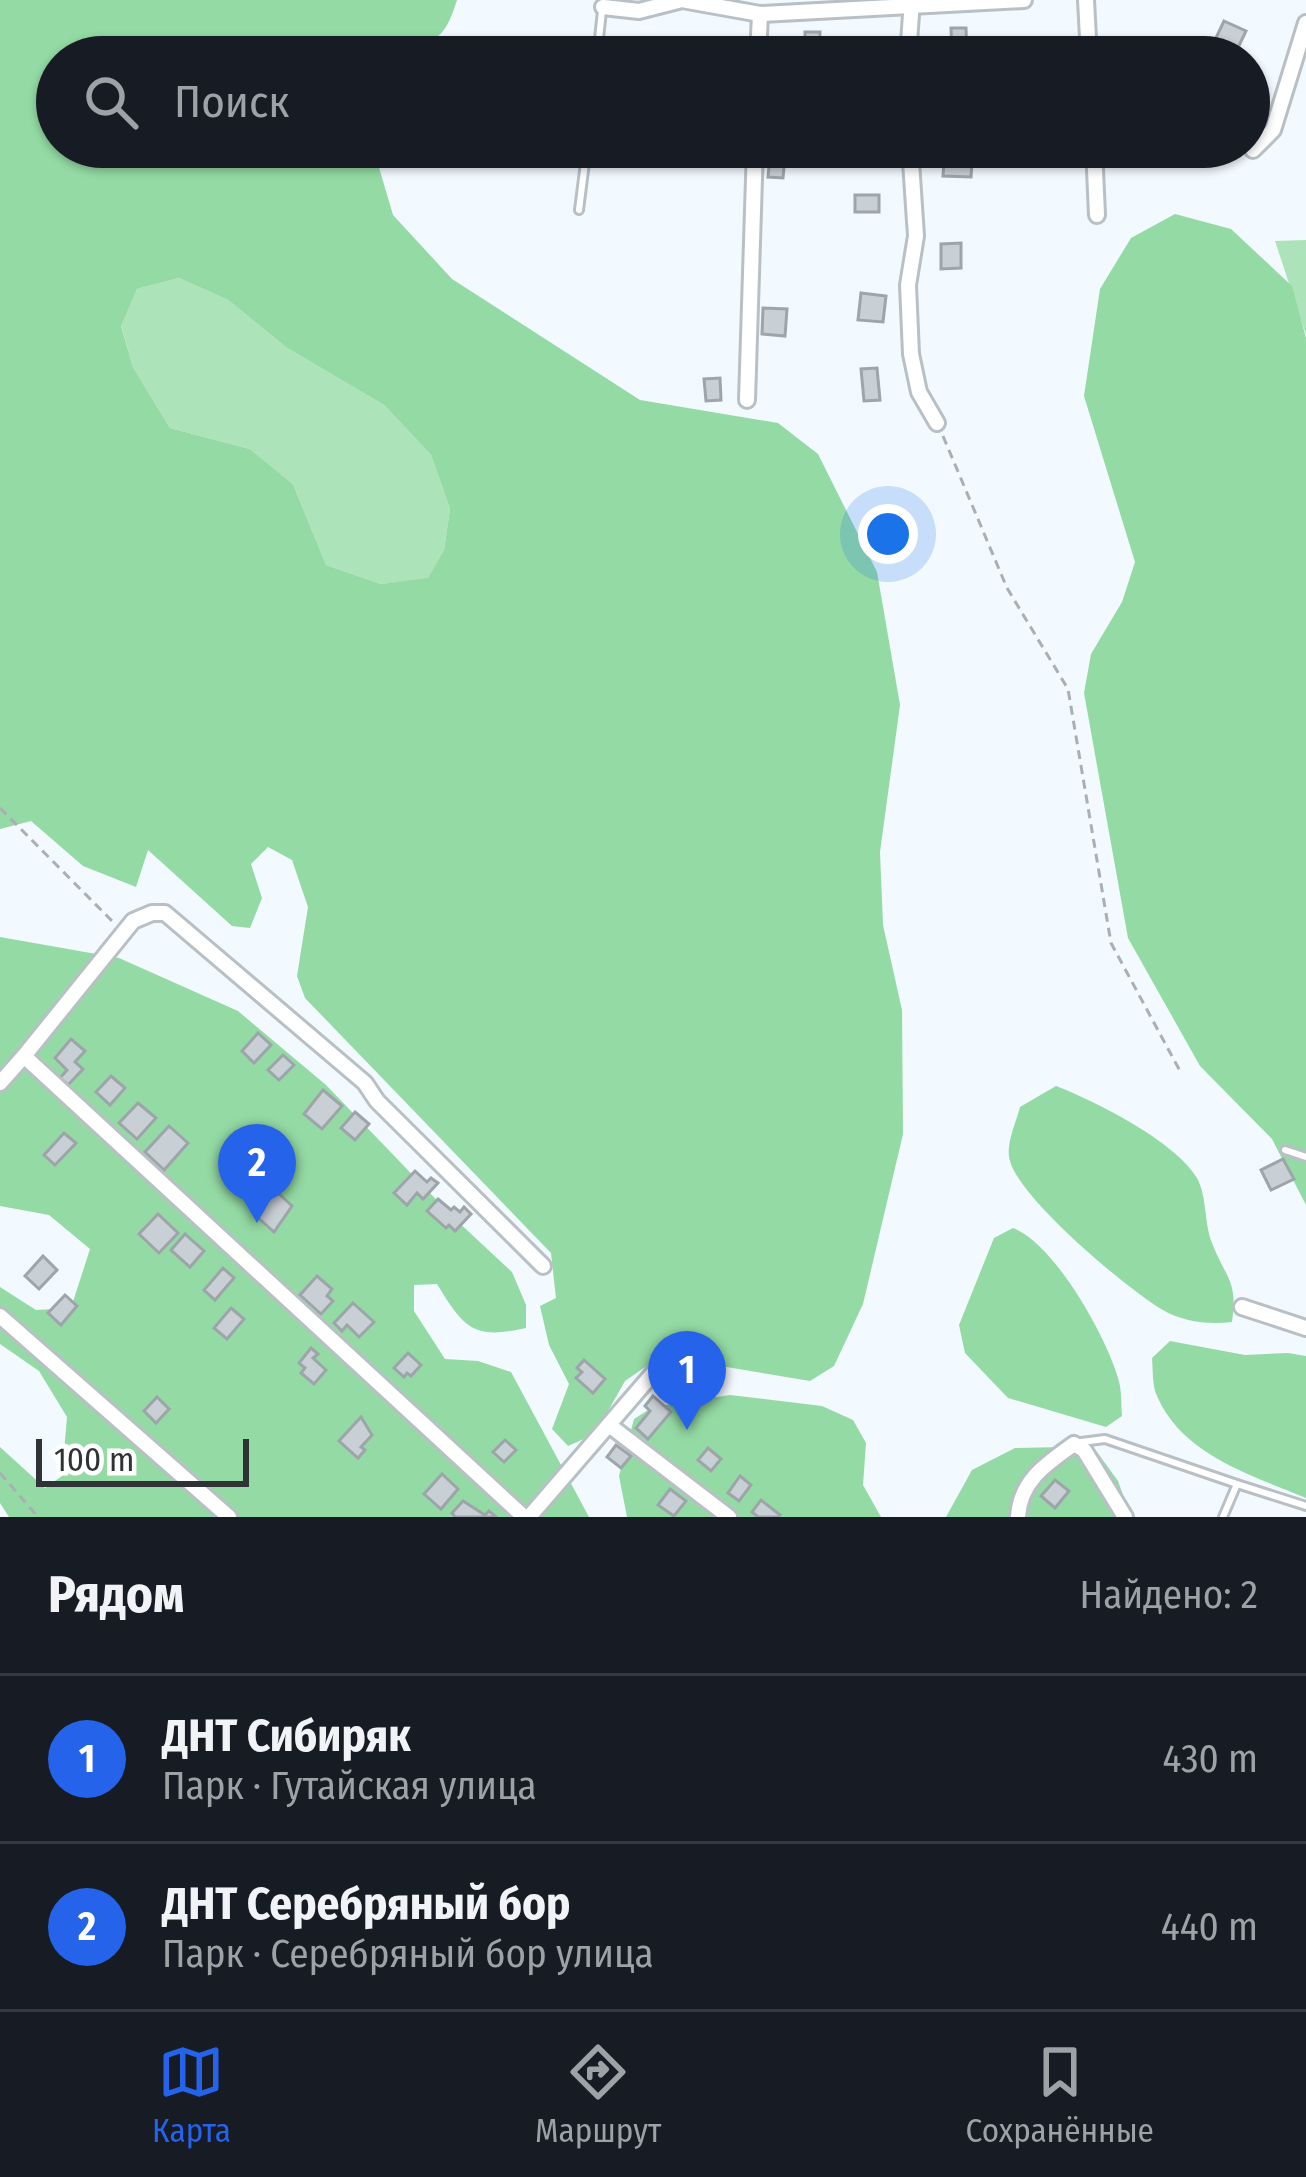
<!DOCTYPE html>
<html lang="ru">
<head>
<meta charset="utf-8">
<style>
	:root { --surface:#171b24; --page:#20242c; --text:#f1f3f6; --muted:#9ea1a6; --line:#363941; --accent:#2563eb }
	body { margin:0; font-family:"Fira Sans Condensed",sans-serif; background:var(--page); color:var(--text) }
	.scale { position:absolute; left:36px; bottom:30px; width:213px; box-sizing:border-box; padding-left:12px; border:6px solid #303335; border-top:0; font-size:33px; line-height:42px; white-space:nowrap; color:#303335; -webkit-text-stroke:9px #fff; paint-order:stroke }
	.you { position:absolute; left:888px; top:534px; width:42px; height:42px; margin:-30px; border:9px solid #fff; border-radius:50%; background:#1a73e8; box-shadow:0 0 0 18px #1a73e833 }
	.badge { display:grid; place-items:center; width:78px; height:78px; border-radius:50%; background:var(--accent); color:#fff; font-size:39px; font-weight:700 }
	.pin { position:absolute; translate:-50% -99px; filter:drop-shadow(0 3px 6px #0008) }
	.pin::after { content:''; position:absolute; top:63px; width:42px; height:36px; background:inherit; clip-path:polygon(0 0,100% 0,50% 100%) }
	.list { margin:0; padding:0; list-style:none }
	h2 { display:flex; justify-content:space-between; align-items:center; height:156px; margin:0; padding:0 48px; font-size:51px }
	h2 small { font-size:39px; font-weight:400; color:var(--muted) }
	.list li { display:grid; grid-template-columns:78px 1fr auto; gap:36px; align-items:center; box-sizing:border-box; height:168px; padding:0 48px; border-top:3px solid var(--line) }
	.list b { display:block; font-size:45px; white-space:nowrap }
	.list p { margin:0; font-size:39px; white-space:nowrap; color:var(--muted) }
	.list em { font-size:39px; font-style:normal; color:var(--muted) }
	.icon { flex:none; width:66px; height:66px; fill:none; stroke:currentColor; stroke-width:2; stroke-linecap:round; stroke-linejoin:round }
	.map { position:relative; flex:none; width:1306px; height:1517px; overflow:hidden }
	.search { position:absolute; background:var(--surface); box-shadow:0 3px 9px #0004; left:36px; right:36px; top:36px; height:132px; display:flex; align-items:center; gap:30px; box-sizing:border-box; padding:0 42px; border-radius:66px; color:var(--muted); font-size:45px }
	.sheet { height:492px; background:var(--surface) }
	nav { display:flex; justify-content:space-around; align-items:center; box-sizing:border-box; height:168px; border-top:3px solid var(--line); background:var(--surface); font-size:33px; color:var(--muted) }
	nav a { display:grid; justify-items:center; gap:6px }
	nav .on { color:var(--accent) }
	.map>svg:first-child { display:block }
	.green { fill:#ade3b9 }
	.forest { fill:#94daa4; fill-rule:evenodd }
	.building { fill:#c9d0d5; stroke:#9ea5aa; stroke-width:3 }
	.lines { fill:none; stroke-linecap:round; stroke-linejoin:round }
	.lane-casing { stroke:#b9c0c5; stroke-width:12 }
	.street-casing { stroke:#b9c0c5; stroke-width:20 }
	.path { stroke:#aaafb4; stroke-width:3; stroke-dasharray:9 6; stroke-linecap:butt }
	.lane { stroke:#fff; stroke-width:6 }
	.street { stroke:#fff; stroke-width:14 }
</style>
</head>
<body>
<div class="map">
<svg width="1306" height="1517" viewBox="0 0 1306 1517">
	<rect width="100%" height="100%" fill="#f2f9ff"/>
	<!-- green -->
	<g class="green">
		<path d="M1306,240v95l-31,-94z"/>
		<path d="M179,278l49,22 59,48 97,57 47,50 19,54 -6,41 -16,29 -47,5 -55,-19 -33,-81 -43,-35 -80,-21 -37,-61 -12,-42 16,-36z"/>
	</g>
	<!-- forest -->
	<g class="forest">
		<path d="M0,0h457c-13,41 -21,43 -63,47l-8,10h-329v90h316l20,68 59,64 188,121 138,23 40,31 59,118 23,133 -20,147 3,73 19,85 1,124 -40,170 -29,62 -24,15 -137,-23 -18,2 -30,21 -30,53 -27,12 -16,-17 17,-45 -20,-39 -9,-39 16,-8 -5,-45 -246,-255 -8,-22 11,-69 -16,-47 -24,-13 -17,17 11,34 -12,30 -18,-2 -84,-76 -12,37 -53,-21 -52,-45 -31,8zM179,278l49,22 59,48 97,57 47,50 19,54 -6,41 -16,28 -47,6 -55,-19 -33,-81 -43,-35 -80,-21 -37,-61 -12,-41 16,-37z"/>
		<path d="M1175,214l56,15 61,57 14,52v867l-34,-66 -72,-73 -72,-128 -44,-245 7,-39 31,-52 13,-40 -51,-166 16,-107 31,-51z"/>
		<path d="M0,937l119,21 119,53 88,74 128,133 58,54 14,33v23c-53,12 -62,0 -89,-44l-23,1v26l31,48 33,2 33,11 78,145h-580l-9,-14v-56l45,41 17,-12 5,-59 -28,-46 -39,-27v-57l36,23 35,-2 19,-59 -41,-34 -49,-9z"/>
		<path d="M1056,1086c39,15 119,55 141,92 10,18 7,45 15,65 14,36 26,37 20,79 -24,3 -49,0 -71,-13 -36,-22 -141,-110 -151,-148 -5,-16 6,-38 10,-54z"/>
		<path d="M1013,1228c41,15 93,108 105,150 4,12 3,26 4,38l-16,11 -98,-29 -43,-45 -6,-28 35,-87z"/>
		<path d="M1170,1341l75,14 43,-2 18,3v142c-54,-23 -123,-42 -149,-102 -5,-10 -4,-27 -5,-38z"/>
		<path d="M730,1395l92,11 31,14 13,23 -3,42 18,32h-254l-8,-41 15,-57 19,-12z"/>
		<path d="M1064,1447l33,5 21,29 13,36h-185l26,-47 43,-22z"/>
	</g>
	<!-- building -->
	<g class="building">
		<path d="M1224,21l22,10 -10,21 -22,-10z"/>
		<path d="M951,28h15l1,29h-15z"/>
		<path d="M805,32h15l-1,24 -14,-1z"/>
		<path d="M945,147h28l-2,30 -28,-1z"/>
		<path d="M770,156l15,1 -2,21 -15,-1z"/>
		<rect x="855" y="195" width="24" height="17"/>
		<path d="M961,243v25l-20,1v-25z"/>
		<path d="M861,293l25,3 -3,26 -25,-2z"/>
		<path d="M763,308l24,1 -2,27 -23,-2z"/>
		<path d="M877,368l3,32 -16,1 -3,-32z"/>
		<path d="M720,378l1,22 -15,1 -2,-22z"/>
		<path d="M258,1033l13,12 -17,18 -12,-12z"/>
		<path d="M71,1039l14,12 -10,11 8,7 -15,16 -8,-7 7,-8 -12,-12z"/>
		<path d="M283,1055l11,10 -15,15 -11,-10z"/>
		<path d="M111,1076l14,12 -15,17 -14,-13z"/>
		<path d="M323,1090l19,16 -20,23 -18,-15z"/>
		<path d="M138,1103l18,15 -19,21 -18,-16z"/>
		<path d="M355,1112l14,12 -14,16 -14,-12z"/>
		<path d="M169,1126l19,17 -24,27 -19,-18z"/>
		<path d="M64,1133l12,10 -21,22 -11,-10z"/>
		<path d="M1283,1159l11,20 -23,11 -10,-20z"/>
		<path d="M415,1171l12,11 4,-4 7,5 -15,16 -6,-6 -10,12 -13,-12z"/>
		<path d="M276,1191l16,15 -18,26 -19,-17z"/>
		<path d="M438,1199l13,11 3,-3 6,5 4,-5 7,7 -16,17 -6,-6 -3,3 -19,-17z"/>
		<path d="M158,1214l20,19 -19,20 -20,-19z"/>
		<path d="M185,1234l19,17 -14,16 -19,-17z"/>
		<path d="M43,1256l14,14 -18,19 -14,-13z"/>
		<path d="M223,1268l11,10 -19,22 -11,-10z"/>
		<path d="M317,1276l15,13 -5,7 6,5 -12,13 -21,-19z"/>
		<path d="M65,1295l12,11 -16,19 -13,-12z"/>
		<path d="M353,1303l21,19 -15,15 -12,-12 -5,6 -8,-8z"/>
		<path d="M231,1308l13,11 -17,20 -13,-11z"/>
		<path d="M311,1348l7,6 -5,4 13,12 -12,14 -13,-11 4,-5 -6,-5z"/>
		<path d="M408,1353l13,12 -10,11 -4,-3 -3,4 -10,-9z"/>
		<path d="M584,1360l21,19 -12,14 -17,-15 6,-6 -5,-4z"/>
		<path d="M653,1396l18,16 -23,27 -12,-11 14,-17 -5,-5z"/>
		<path d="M157,1397l12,12 -13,14 -12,-12z"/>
		<path d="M361,1417l11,18 -11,12 4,3 -7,8 -19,-17z"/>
		<path d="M505,1440l11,10 -12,12 -11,-10z"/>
		<path d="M616,1445l15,11 -10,12 -14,-11z"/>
		<path d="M708,1448l13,11 -10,12 -13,-11z"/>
		<path d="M442,1474l16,15 -17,20 -17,-15z"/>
		<path d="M740,1476l11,9 -12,16 -11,-8z"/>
		<path d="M1055,1480l14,11 -14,17 -14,-12z"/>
		<path d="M670,1489l16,12 -12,15 -16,-11z"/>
		<path d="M761,1500l19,15 -2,2h-20l-6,-5z"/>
		<path d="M463,1501l22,14 4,-4 7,6h-41l-3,-4z"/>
	</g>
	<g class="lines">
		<defs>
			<g id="lane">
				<path d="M597,57l5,-46"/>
				<path d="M579,210l8,-63"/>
				<path d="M1285,1150l21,7"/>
				<path d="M1081,1442l24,-3 132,45"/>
				<path d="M1223,1517l14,-33 69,22"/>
			</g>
			<g id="street">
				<path d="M1086,0l3,57"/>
				<path d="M603,7l36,4 43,-11 78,14 264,-14"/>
				<path d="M758,57l2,-43"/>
				<path d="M908,57l4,-57"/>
				<path d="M910,147l6,89 -8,49 3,69 8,38 18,31"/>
				<path d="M1094,147l3,68"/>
				<path d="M1253,150l20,-20 33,-107"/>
				<path d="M747,400l8,-253"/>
				<path d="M24,1056l109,-135 19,-8h13l200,170 12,18 166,165"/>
				<path d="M0,1083l24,-27 500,461"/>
				<path d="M1242,1307l64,21"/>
				<path d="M0,1316l229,201"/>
				<path d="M609,1425l120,92"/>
				<path d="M529,1517l133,-154"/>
				<path d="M1018,1517c2,-36 28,-53 56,-73l10,6 41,67"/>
			</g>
		</defs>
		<!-- lane casing -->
		<use href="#lane" class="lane-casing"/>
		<!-- street casing -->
		<use href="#street" class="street-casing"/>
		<!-- path -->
		<g class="path">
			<path d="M943,436l64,152 61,101 43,254 69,128"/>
			<path d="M0,808l113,114"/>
			<path d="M0,1473l38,44"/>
		</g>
		<!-- lane -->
		<use href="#lane" class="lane"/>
		<!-- street -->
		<use href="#street" class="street"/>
	</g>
</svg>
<div class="scale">100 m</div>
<div class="you"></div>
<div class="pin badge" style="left:687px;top:1430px">1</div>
<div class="pin badge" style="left:257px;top:1223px">2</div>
<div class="search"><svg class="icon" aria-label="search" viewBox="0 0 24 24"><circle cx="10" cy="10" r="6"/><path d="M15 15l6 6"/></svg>Поиск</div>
</div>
<section class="sheet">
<h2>Рядом<small>Найдено: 2</small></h2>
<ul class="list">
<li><span class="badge">1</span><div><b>ДНТ Сибиряк</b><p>Парк · Гутайская улица</p></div><em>430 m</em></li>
<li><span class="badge">2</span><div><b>ДНТ Серебряный бор</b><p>Парк · Серебряный бор улица</p></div><em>440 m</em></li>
</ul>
</section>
<nav>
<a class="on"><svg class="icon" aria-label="map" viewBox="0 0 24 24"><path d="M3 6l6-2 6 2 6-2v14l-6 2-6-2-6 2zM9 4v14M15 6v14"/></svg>Карта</a>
<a><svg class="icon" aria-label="directions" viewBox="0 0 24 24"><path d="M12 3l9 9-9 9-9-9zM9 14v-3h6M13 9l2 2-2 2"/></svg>Маршрут</a>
<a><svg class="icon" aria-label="saved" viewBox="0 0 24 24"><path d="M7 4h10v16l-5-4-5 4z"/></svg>Сохранённые</a>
</nav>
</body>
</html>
